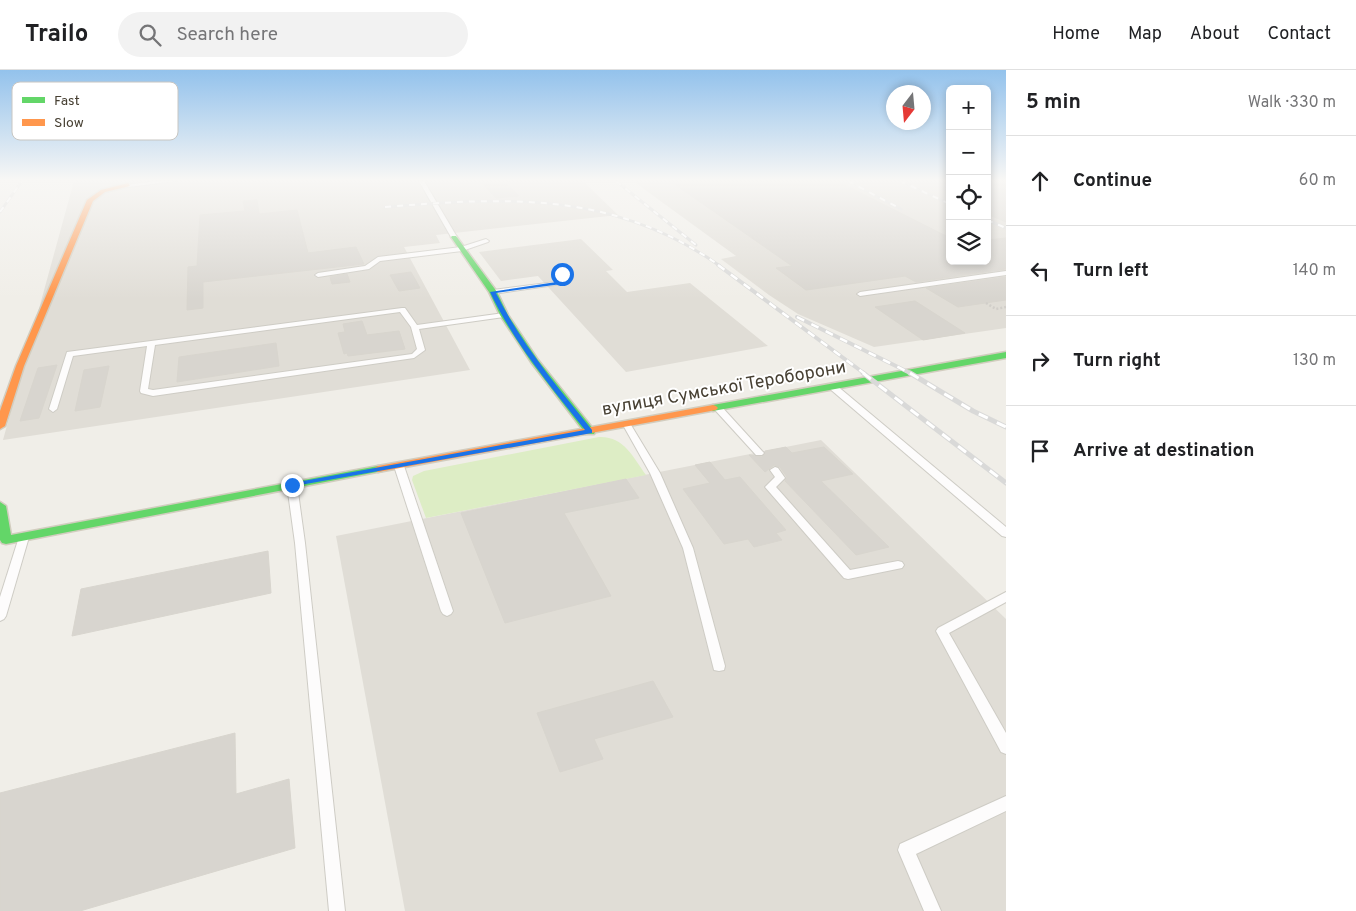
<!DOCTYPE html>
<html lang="en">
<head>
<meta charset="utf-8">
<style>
	:root { --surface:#fff; --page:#f2f2f2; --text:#202124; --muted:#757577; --line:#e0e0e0 }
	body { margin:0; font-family:Overpass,sans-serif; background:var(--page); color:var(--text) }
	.controls { position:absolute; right:15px; top:15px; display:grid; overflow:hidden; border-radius:8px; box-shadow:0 2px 8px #0003 }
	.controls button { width:45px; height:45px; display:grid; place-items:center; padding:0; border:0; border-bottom:1px solid var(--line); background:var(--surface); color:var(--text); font:25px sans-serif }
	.compass { position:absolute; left:886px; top:15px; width:45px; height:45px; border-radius:50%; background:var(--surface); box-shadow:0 2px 8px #0003; rotate:196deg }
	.stop { position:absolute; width:15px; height:15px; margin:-11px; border:4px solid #1a73e8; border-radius:50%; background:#fff }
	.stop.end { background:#1a73e8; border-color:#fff; box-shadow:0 1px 5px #0008 }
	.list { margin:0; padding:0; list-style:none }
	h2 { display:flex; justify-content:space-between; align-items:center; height:65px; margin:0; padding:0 20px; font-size:21px }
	h2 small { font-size:16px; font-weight:400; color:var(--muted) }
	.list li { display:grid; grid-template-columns:32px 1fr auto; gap:15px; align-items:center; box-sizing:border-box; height:90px; padding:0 20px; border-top:1px solid var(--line) }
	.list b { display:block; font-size:19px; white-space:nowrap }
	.list em { font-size:16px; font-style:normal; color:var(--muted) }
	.icon { flex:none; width:28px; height:28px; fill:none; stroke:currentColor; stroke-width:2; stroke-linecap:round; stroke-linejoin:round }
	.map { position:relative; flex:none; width:1006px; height:841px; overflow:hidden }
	header { display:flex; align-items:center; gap:30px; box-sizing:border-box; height:70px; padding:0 25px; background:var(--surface); border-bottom:1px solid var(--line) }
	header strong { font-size:24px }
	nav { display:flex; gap:28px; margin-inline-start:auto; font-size:18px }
	.search { width:350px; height:45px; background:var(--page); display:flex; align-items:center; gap:12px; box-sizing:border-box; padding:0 18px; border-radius:28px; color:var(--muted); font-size:19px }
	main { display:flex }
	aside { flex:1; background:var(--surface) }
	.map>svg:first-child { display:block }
	.industrial { fill:#e0ddd6 }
	.green { fill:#ddedc5 }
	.building { fill:#d8d5cf; stroke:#d8d5ce }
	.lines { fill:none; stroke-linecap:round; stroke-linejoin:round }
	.lane-casing { stroke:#ceccc5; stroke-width:2 }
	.fast-casing { stroke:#d2cdbf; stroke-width:3 }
	.slow-casing { stroke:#d2cdbf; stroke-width:3 }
	.path { stroke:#d1cec9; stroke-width:2.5; stroke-dasharray:2 2; stroke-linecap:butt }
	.lane { fill:#fdfcfc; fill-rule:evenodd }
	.fast { fill:#63d668; fill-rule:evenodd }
	.slow { fill:#ff974d; fill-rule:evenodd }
	.rail-far2-casing { stroke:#d9d9d8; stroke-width:3 }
	.rail-far1-casing { stroke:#d9d9d8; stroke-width:4 }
	.rail-casing { stroke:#d9d9d8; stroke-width:5 }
	.rail-far2 { stroke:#fff; stroke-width:2; stroke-dasharray:6; stroke-linecap:butt }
	.rail-far1 { stroke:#fff; stroke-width:2.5; stroke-dasharray:8; stroke-linecap:butt }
	.rail { stroke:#fff; stroke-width:3; stroke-dasharray:10; stroke-linecap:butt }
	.route { fill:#1a73e8 }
	.labels { text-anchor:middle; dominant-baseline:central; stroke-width:4; stroke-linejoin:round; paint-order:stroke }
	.street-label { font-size:18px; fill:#474033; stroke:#fff }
	.key { fill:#fff; stroke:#c8c6c2; stroke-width:1 }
	.key-label { font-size:14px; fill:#474033 }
</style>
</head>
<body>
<header>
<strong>Trailo</strong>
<div class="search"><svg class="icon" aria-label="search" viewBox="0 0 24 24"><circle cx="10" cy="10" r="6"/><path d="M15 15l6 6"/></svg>Search here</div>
<nav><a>Home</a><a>Map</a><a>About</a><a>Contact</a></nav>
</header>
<main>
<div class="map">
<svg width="1006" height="841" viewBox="0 0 1006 841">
	<rect width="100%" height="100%" fill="#f0eee8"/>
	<!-- industrial -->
	<g class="industrial">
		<path d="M74,111h509l35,34 -182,20 4,8 -36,4 66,123 -467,70z"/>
		<path d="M633,111h317v80h37v-80h19v147l-132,19 -76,-33 -29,-19 -48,-36 15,-3z"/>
		<path d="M581,169l32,31 -7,1 21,21 63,-9 78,63 -142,26 -88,-96 -37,5 -22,-29z"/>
		<path d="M821,370l185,179v292h-601l-69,-375z"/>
	</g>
	<!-- green -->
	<path class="green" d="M599,367c25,-1 34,20 47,38l-220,43 -14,-38 1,-4 11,-5z"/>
	<!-- building -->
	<g class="building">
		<path d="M670,111h167l113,57v23h37v-21l19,-2v31l-90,13 -11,-6 -99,14 -30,-22 16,-2z"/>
		<path d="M987,111h19v41l-19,-8z"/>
		<path d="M505,112l14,14 -23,2 -13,-14z"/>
		<path d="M257,130l2,14 38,-4 11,43 48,-6 8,17 -161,18v26l-16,2 1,-43 9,-1 3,-51 45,-4 -2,-10z"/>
		<path d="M411,202l9,16 -21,3 -9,-16z"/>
		<path d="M347,204l3,8 -18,2 -2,-7z"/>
		<path d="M1006,207v23l-48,7 -32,-19z"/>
		<path d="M915,231l50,32 -42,7 -48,-33z"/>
		<path d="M362,251l5,14 32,-4 6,18 -57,7 -1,-3 -3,1 -6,-21 7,-1 -2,-8z"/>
		<path d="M276,273l3,23 -102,16 2,-25z"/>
		<path d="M57,295l-18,53 -19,3 18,-53z"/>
		<path d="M109,296l-9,41 -25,4 9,-41z"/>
		<path d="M786,377l6,6 32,-6 29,27 -32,7 68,66 -33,8 -71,-74 2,-4 -7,-10 -6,-2 -9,7 -16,-17 13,2 3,-3v-3z"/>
		<path d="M710,392l15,18 15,-3 46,53 -10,3 6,7 -28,7 -6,-8 -24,5 -41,-55 27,-6 -15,-18z"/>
		<path d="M626,409l13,19 -75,15 47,83 -106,27 -44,-110z"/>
		<path d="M268,481l3,42 -199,43 9,-47z"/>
		<path d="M653,611l20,36 -79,22 9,20 -43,13 -23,-59z"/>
		<path d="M235,663l1,61 53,-15 6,69 -215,63h-80v-118z"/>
	</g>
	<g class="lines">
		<defs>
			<g id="lane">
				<path d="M157,111h19l-48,6 -3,-2z"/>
				<path d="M419,111h5l33,56 -1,1 -5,-1z"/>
				<path d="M486,169l3,2 -1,1 -26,9 -82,10 -11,8 -51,8 -3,-2 3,-2 47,-7 13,-9 83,-10z"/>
				<path d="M1006,201v4l-146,21 -3,-2 3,-2z"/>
				<path d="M562,202l2,1 6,9 -1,1 -76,11 -3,-2 3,-2 70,-9 -4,-7z"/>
				<path d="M402,238h3l12,17 87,-12 4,2 -4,2 -85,12 6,21 -11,8 -261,38 -12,-3 -1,-2 7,-45 -74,10 -16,53 -4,3 -4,-3 18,-57zM400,242l11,15 6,22 -5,5 -259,36 -5,-1 7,-44z"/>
				<path d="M830,315h6l170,142v10l-4,-1 -172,-147z"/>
				<path d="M718,335l3,1 41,45 2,2 -2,2h-6l-41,-45 -1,-2 1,-2z"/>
				<path d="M627,352l4,3 29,48 33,75 32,118 -1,4 -5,1 -5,-1 -1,-4 -30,-118 -33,-75 -27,-48z"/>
				<path d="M399,393l5,3 49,145 -2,3 -4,2 -4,-2 -2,-3 -47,-145z"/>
				<path d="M775,397l3,1 7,10 -9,9 74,83 48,-9 4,1 2,3 -2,3 -54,11 -4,-1 -79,-91 10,-10 -5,-7z"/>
				<path d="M292,412l5,3 8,58 40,368h-16l-34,-368 -8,-58z"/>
				<path d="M24,463l4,1 1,3 -23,79 -2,3 -4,2v-24l19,-60 1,-3z"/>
				<path d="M1006,522v10l-57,31 57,100v21l-5,-2 -65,-121 2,-3z"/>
				<path d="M1006,726v15l-90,43 25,57h-17l-26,-61 2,-6z"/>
			</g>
			<g id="fast">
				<path d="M452,166h4l41,56 11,23 30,45 56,70 1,2 -1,2h-8l-55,-72 -31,-47 -11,-23 -38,-55z"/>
				<path d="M1006,282v6l-293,53 -5,-3 5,-3z"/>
				<path d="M378,396l4,1 1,2 -1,2 -376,73 -4,-1 -2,-3v-38l6,4 5,29z"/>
			</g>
			<g id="slow">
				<path d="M128,113l2,3 -25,6 -12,9 -69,165 -19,60 -5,3v-18l16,-45 71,-166 14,-10z"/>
				<path d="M713,335l3,1 2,2 -2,2 -338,62 -5,-3 5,-3z"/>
			</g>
		</defs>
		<!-- lane casing -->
		<use href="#lane" class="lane-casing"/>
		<!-- fast casing -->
		<use href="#fast" class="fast-casing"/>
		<!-- slow casing -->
		<use href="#slow" class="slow-casing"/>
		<!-- path -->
		<path class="path" d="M986,233l10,6 10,-2"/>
		<!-- lane -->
		<use href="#lane" class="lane"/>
		<!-- fast -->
		<use href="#fast" class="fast"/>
		<!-- slow -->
		<use href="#slow" class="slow"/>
		<defs>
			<g id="rail-far2">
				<path d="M616,111l80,64"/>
				<path d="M848,111l53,28"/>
				<path d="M900,111l50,23"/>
				<path d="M385,137c123,-10 229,-16 335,59"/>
				<path d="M0,142l22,-31"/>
				<path d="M987,150l19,8"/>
			</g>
			<g id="rail-far1">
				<path d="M718,195l147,109"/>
				<path d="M797,247l115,57"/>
			</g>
			<g id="rail">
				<path d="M863,303l143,110"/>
				<path d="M910,303l63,38 33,16"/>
			</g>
		</defs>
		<!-- rail-far2 casing -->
		<use href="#rail-far2" class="rail-far2-casing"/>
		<!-- rail-far1 casing -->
		<use href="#rail-far1" class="rail-far1-casing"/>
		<!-- rail casing -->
		<use href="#rail" class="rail-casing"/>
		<!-- rail-far2 -->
		<use href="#rail-far2" class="rail-far2"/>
		<!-- rail-far1 -->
		<use href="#rail-far1" class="rail-far1"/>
		<!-- rail -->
		<use href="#rail" class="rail"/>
	</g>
	<!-- sky -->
	<linearGradient id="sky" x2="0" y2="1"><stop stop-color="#93c2ec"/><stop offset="0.48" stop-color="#f8f7f5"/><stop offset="1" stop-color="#f8f7f5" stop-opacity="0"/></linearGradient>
	<rect width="1006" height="229" fill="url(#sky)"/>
	<!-- route -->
	<path class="route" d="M562,203l7,10 -73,10c25,51 62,94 96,137v3l-303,54 -1,-2 4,-2 293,-53c-35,-44 -71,-87 -95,-138l73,-11 -4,-7z"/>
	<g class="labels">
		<!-- street labels -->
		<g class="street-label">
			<text transform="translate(724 319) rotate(-10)">вулиця Сумської Тероборони</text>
		</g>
	</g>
	<!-- legend -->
	<rect x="12" y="12" width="166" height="58" rx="8" class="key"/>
	<rect x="22" y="27" width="23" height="6" fill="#63d668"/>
	<rect x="22" y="49" width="23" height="7" fill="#ff974d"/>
	<g class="key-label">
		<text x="54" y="35">Fast</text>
		<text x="54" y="57">Slow</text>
	</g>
</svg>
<div class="controls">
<button>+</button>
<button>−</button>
<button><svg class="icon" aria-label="locate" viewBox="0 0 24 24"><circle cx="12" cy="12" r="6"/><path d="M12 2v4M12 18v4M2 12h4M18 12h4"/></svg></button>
<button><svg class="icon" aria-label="layers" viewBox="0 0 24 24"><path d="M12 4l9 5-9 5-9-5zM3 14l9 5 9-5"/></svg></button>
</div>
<svg class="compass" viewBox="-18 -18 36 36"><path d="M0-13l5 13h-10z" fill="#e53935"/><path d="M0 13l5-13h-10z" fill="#757577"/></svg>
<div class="stop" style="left:562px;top:204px"></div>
<div class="stop end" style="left:292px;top:415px"></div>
</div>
<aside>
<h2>5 min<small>Walk · 330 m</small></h2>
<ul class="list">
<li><svg class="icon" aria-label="ahead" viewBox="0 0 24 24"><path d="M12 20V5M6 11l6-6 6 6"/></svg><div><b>Continue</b></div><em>60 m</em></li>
<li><svg class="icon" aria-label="left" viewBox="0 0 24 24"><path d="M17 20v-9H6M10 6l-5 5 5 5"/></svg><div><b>Turn left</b></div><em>140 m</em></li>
<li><svg class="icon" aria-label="right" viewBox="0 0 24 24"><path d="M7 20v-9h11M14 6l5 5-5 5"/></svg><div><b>Turn right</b></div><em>130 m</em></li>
<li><svg class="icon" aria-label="arrive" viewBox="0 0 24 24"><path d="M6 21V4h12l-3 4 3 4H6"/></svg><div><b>Arrive at destination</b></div></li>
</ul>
</aside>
</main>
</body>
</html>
